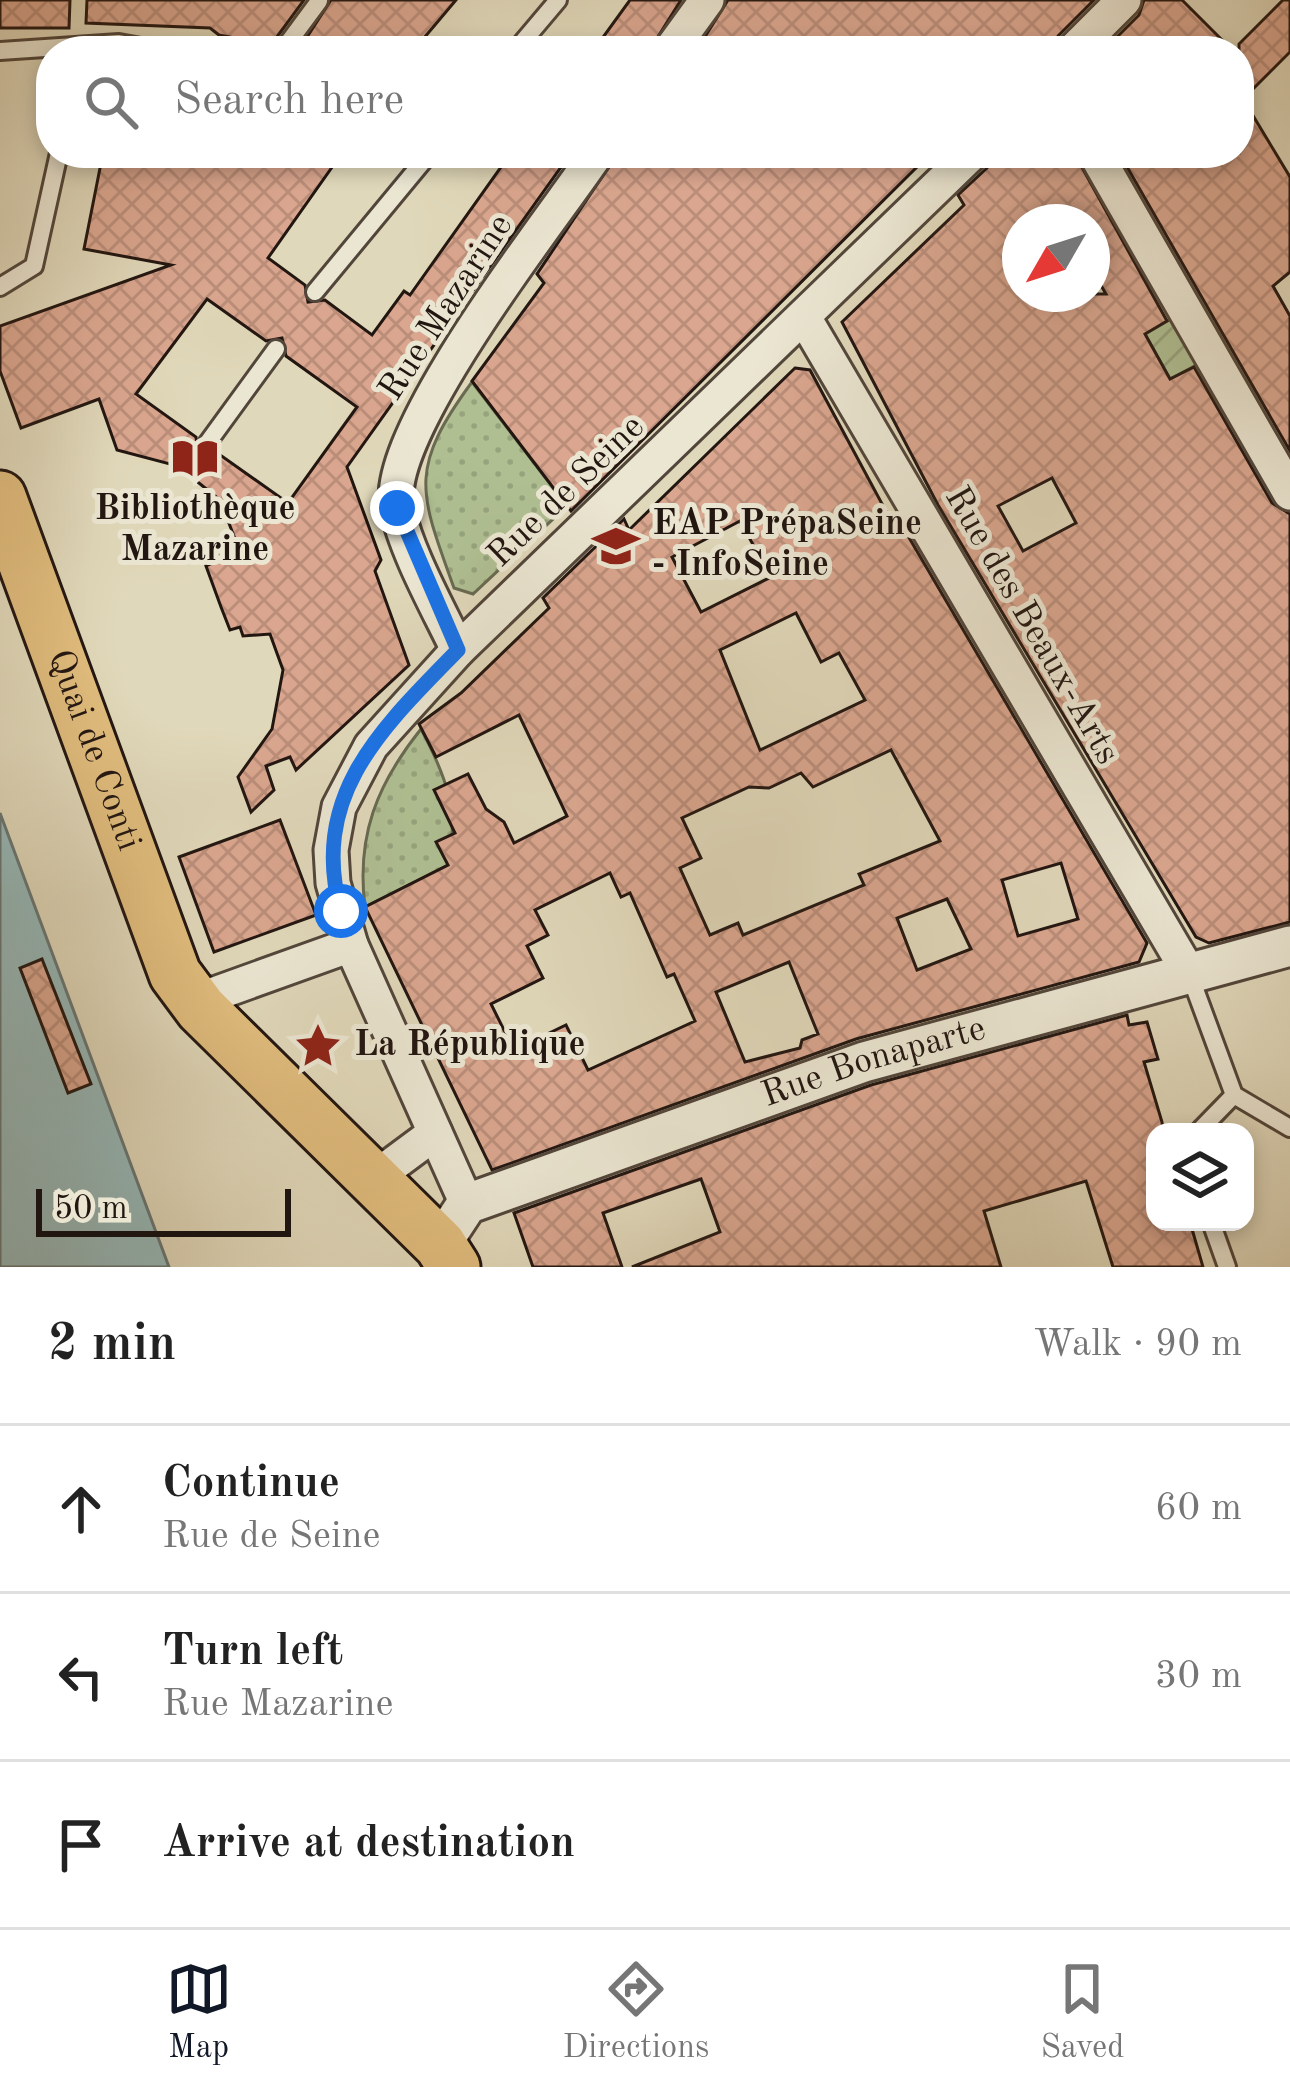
<!DOCTYPE html>
<html lang="en">
<head>
<meta charset="utf-8">
<style>
	:root { --surface:#fff; --page:#f6f6f6; --text:#222; --muted:#767676; --line:#e0e0e0; --accent:#111827 }
	body { margin:0; font-family:"Old Standard TT",serif; background:var(--page); color:var(--text) }
	.controls { position:absolute; right:36px; bottom:36px; display:grid; overflow:hidden; border-radius:24px; box-shadow:0 6px 18px #0003 }
	.controls button { width:108px; height:108px; display:grid; place-items:center; padding:0; border:0; border-bottom:3px solid var(--line); background:var(--surface); color:var(--text); font:60px sans-serif }
	.compass { position:absolute; left:1002px; top:204px; width:108px; height:108px; border-radius:50%; background:var(--surface); box-shadow:0 6px 18px #0003; rotate:231deg }
	.scale { position:absolute; left:36px; bottom:30px; width:255px; box-sizing:border-box; padding-left:12px; border:6px solid #221611; border-top:0; font-size:33px; line-height:42px; white-space:nowrap; color:#221611; -webkit-text-stroke:9px #ebe6d2; paint-order:stroke }
	.stop { position:absolute; width:36px; height:36px; margin:-27px; border:9px solid #1a73e8; border-radius:50%; background:#fff }
	.stop.end { background:#1a73e8; border-color:#fff; box-shadow:0 3px 12px #0008 }
	.list { margin:0; padding:0; list-style:none }
	h2 { display:flex; justify-content:space-between; align-items:center; height:156px; margin:0; padding:0 48px; font-size:51px }
	h2 small { font-size:39px; font-weight:400; color:var(--muted) }
	.list li { display:grid; grid-template-columns:78px 1fr auto; gap:36px; align-items:center; box-sizing:border-box; height:168px; padding:0 48px; border-top:3px solid var(--line) }
	.list b { display:block; font-size:45px; white-space:nowrap }
	.list p { margin:0; font-size:39px; white-space:nowrap; color:var(--muted) }
	.list em { font-size:39px; font-style:normal; color:var(--muted) }
	.icon { flex:none; width:66px; height:66px; fill:none; stroke:currentColor; stroke-width:2; stroke-linecap:round; stroke-linejoin:round }
	.map { position:relative; flex:none; width:1290px; height:1267px; overflow:hidden }
	.search { position:absolute; background:var(--surface); box-shadow:0 6px 18px #0003; left:36px; right:36px; top:36px; height:132px; display:flex; align-items:center; gap:30px; box-sizing:border-box; padding:0 42px; border-radius:48px; color:var(--muted); font-size:45px }
	.sheet { height:660px; background:var(--surface) }
	nav { display:flex; justify-content:space-around; align-items:center; box-sizing:border-box; height:168px; border-top:3px solid var(--line); background:var(--surface); font-size:33px; color:var(--muted) }
	nav a { display:grid; justify-items:center; gap:6px }
	nav .on { color:var(--accent) }
	.map>svg:first-child { display:block }
	.park { fill:url(#park-dots); stroke:#686a52; stroke-width:3 }
	.garden { fill:url(#garden-furrows); stroke:#686a52; stroke-width:3 }
	.water { fill:#96b8b8; stroke:#687775; stroke-width:3 }
	.building { fill:url(#building-cross-hatch); stroke:#221611; stroke-width:3; fill-rule:evenodd }
	.lines { fill:none; stroke-linecap:round; stroke-linejoin:round }
	.service-casing { stroke:#52463b; stroke-width:22 }
	.minor-casing { stroke:#52463b; stroke-width:39 }
	.tertiary-casing { stroke:#52463b; stroke-width:45 }
	.primary-casing { stroke:#221611; stroke-width:57 }
	.service { stroke:#ebe6d2; stroke-width:16 }
	.minor { stroke:#ebe6d2; stroke-width:33 }
	.tertiary { stroke:#ebe6d2; stroke-width:39 }
	.primary { stroke:#e0bc7d; stroke-width:51 }
	.route { stroke:#1a73e8; stroke-width:15 }
	.labels { text-anchor:middle; dominant-baseline:central; stroke-width:10; stroke-linejoin:round; paint-order:stroke }
	.street-label { font-size:36px; fill:#221611; stroke:#ebe6d2 }
	.poi-label { font-size:36px; font-weight:bold; fill:#221611; stroke:#ebe6d2; text-anchor:start }
</style>
</head>
<body>
<div class="map">
<svg width="1290" height="1267" viewBox="0 0 1290 1267">
	<defs>
		<pattern id="park-dots" width="8" height="8" patternUnits="userSpaceOnUse" patternTransform="scale(3)"><rect width="8" height="8" fill="#afbf92"/><path d="M2 2h.1M6 6h.1" fill="none" stroke="#96a37d" stroke-width="1.8" stroke-linecap="round"/></pattern>
		<pattern id="garden-furrows" width="10" height="10" patternUnits="userSpaceOnUse" patternTransform="scale(3)"><rect width="10" height="10" fill="#afbf92"/><path d="M-1 1l2-2M0 10L10 0M9 11l2-2" fill="none" stroke="#96a37d"/></pattern>
		<pattern id="building-cross-hatch" width="8" height="8" patternUnits="userSpaceOnUse" patternTransform="scale(3)"><rect width="8" height="8" fill="#daa68f"/><path d="M0 0l8 8M0 8l8-8" fill="none" stroke="#bb8e7a"/></pattern>
	</defs>
	<rect width="100%" height="100%" fill="#e0d8ba"/>
	<filter id="stains"><feTurbulence type="fractalNoise" baseFrequency=".00167" numOctaves="4"/><feColorMatrix values="0 0 0 0 .2 0 0 0 0 .09 0 0 0 0 .02 0 0 0 .5 -.17"/></filter>
	<radialGradient id="worn" r=".72"><stop offset=".6" stop-color="#630" stop-opacity="0"/><stop offset="1" stop-color="#630" stop-opacity=".3"/></radialGradient>
	<!-- park -->
	<g class="park">
		<path d="M472,382l95,124 -94,88 -19,-6c-35,-97 -46,-119 18,-206z"/>
		<path d="M421,729c25,47 39,83 27,136l-83,42c-9,-71 12,-123 56,-178z"/>
	</g>
	<!-- garden -->
	<path class="garden" d="M1176,316l26,46 -32,17 -25,-45z"/>
	<!-- water -->
	<path class="water" d="M0,813l169,454h-169z"/>
	<!-- building -->
	<g class="building">
		<path d="M0,0h70l-1,28h-69z"/>
		<path d="M87,0h217l-33,45 -52,-10 -9,-7 -124,-5z"/>
		<path d="M331,0h125l-43,51h-115z"/>
		<path d="M630,0h51l-32,51h-56z"/>
		<path d="M728,0h366l-36,36 -5,15h-357z"/>
		<path d="M1144,0h38l51,51h-130l36,-36z"/>
		<path d="M1283,0h7v52l-47,47 47,78v95l-17,14 17,30v135l-171,-298h120v-109z"/>
		<path d="M103,153h239l-74,105 37,27 3,17 17,-2 47,35 32,-44 6,4 101,-142h60l-224,314 34,93 -6,11 34,94 -113,105 -6,-13 -24,9 8,24 -23,22 -13,-35 34,-48 11,-59 -13,-36 -27,2 -3,-9 -10,3 -9,-23 -15,-41 9,-4 -3,-9 25,-9 -17,-44 -42,-34 -61,-16 -18,-51 -78,29 -21,-57v-45l171,-61 -87,-16zM207,299l59,42 16,-3 4,18 71,51 -69,96 -72,-51 -18,2 -2,-17 -60,-43z"/>
		<path d="M618,153h313l-360,358 -99,-130 72,-98 -7,-9z"/>
		<path d="M992,153h82l93,168 -22,13 25,45 24,-12 78,136 18,11v408l-81,21 -13,-6 -258,-432 -96,-183 122,-117 -6,-10 29,-27zM1020,222h72v48l14,24h-86zM1052,478l24,45 -53,28 -25,-45z"/>
		<path d="M795,368l15,2 85,158 6,-4 246,419 -8,19 -283,77 -364,131 -127,-263 83,-42 -12,-23 19,-9 -21,-43 34,-16 18,35 18,13 10,21 53,-27 -48,-101 -83,42 -17,-33 42,-31 88,-85 -6,-10 81,-79 5,11zM740,521l31,56 -70,35 -29,-55zM796,613l25,49 18,-9 26,47 -105,50 -40,-100zM891,750l49,91 -81,33 5,11 -121,50 -5,-12 -28,12 -30,-67 21,-10 -19,-40 67,-31 20,1 32,-15 12,14zM1061,863l17,56 -60,17 -16,-56zM610,873l11,24 9,-4 37,84 7,-3 21,47 -107,49 -22,-45 -52,25 -23,-46 52,-26 -16,-32 21,-11 -13,-25zM947,899l24,50 -54,21 -20,-52zM789,962l29,72 -16,6 -2,8 -55,14 -29,-70z"/>
		<path d="M280,820l36,95 -102,37 -35,-95z"/>
		<path d="M42,959l49,125 -23,9 -48,-125z"/>
		<path d="M1127,1015l2,10 18,-3 11,37 -14,3 18,60 1,10h-8v90h35l13,45h-90l-27,-86 -102,30 17,56h-369l88,-35 -19,-53 -98,34 19,54h-89l-19,-54 357,-128z"/>
	</g>
	<g class="lines">
		<defs>
			<g id="service">
				<path d="M0,51l119,-8 44,8"/>
				<path d="M282,51l37,-50"/>
				<path d="M515,51l43,-51"/>
				<path d="M0,287l34,-21 25,-113"/>
				<path d="M315,292l115,-139"/>
				<path d="M206,445l70,-96"/>
				<path d="M1189,973l45,122 56,33"/>
				<path d="M1198,1132l36,-37"/>
				<path d="M1211,1222l16,45"/>
			</g>
			<g id="minor">
				<path d="M670,51l37,-51"/>
				<path d="M1073,51l51,-51"/>
				<path d="M1095,153l195,340"/>
				<path d="M805,319l384,654"/>
				<path d="M458,650c-19,-40 -53,-100 -61,-143 -15,-74 154,-286 200,-354"/>
				<path d="M195,1001l156,-56"/>
				<path d="M373,1179l62,-46"/>
				<path d="M467,1204l-116,-259 -18,-62 -2,-33 8,-43 32,-61 87,-96 514,-497"/>
			</g>
			<g id="tertiary">
				<path id="s1" d="M440,1245l27,-41 397,-142 426,-116"/>
			</g>
			<g id="primary">
				<path id="s2" d="M0,497l175,477 26,35 239,236 14,22"/>
			</g>
		</defs>
		<!-- service casing -->
		<use href="#service" class="service-casing"/>
		<!-- minor casing -->
		<use href="#minor" class="minor-casing"/>
		<!-- tertiary casing -->
		<use href="#tertiary" class="tertiary-casing"/>
		<!-- primary casing -->
		<use href="#primary" class="primary-casing"/>
		<!-- service -->
		<use href="#service" class="service"/>
		<!-- minor -->
		<use href="#minor" class="minor"/>
		<!-- tertiary -->
		<use href="#tertiary" class="tertiary"/>
		<!-- primary -->
		<use href="#primary" class="primary"/>
	</g>
	<g class="lines">
		<!-- route -->
		<path class="route" d="M341,911c-33,-116 43,-185 117,-261l-61,-142"/>
	</g>
	<!-- icons -->
	<defs>
		<symbol id="library-bare" viewBox="-9 -9 18 18"><path d="M-6-4Q-3-5.5-.7-3.5V5Q-3 3-6 4ZM6-4Q3-5.5 .7-3.5V5Q3 3 6 4Z" fill="#8f2418" stroke="#ebe6d2" stroke-width="2.5" paint-order="stroke"/></symbol>
		<symbol id="university-bare" viewBox="-9 -9 18 18"><path d="M0-5L7-2L0 1L-7-2ZM-4 1L0 2.5L4 1V4Q0 6-4 4Z" fill="#8f2418" stroke="#ebe6d2" stroke-width="2.5" paint-order="stroke"/></symbol>
		<symbol id="sight-bare" viewBox="-9 -9 18 18"><path d="M0-6L1.8-2.2L6-1.7L2.9 1.2L3.7 5.4L0 3.3L-3.7 5.4L-2.9 1.2L-6-1.7L-1.8-2.2Z" fill="#8f2418" stroke="#ebe6d2" stroke-width="2.5" paint-order="stroke"/></symbol>
	</defs>
	<g fill-rule="evenodd">
		<use href="#library-bare" x="162" y="425" width="66" height="66"/>
		<use href="#university-bare" x="583" y="513" width="66" height="66"/>
		<use href="#sight-bare" x="285" y="1013" width="66" height="66"/>
	</g>
	<g class="labels">
		<!-- street labels -->
		<g class="street-label">
			<text transform="translate(447 308) rotate(-57)">Rue Mazarine</text>
			<text transform="translate(567 492) rotate(-44)">Rue de Seine</text>
			<text transform="translate(1031 626) rotate(60)">Rue des Beaux-Arts</text>
			<text stroke="none"><textPath href="#s2" startOffset="270">Quai de Conti</textPath></text>
			<text stroke="none"><textPath href="#s1" startOffset="480">Rue Bonaparte</textPath></text>
		</g>
		<!-- poi labels -->
		<g class="poi-label">
			<text x="195" y="510" text-anchor="middle">Bibliothèque<tspan x="195" dy="41">Mazarine</tspan></text>
			<text x="652" y="525">EAP PrépaSeine<tspan x="652" dy="41">- InfoSeine</tspan></text>
			<text x="354" y="1046">La République</text>
		</g>
	</g>
	<rect width="100%" height="100%" filter="url(#stains)"/>
	<rect width="100%" height="100%" fill="url(#worn)"/>
</svg>
<div class="controls">
<button><svg class="icon" aria-label="layers" viewBox="0 0 24 24"><path d="M12 4l9 5-9 5-9-5zM3 14l9 5 9-5"/></svg></button>
</div>
<svg class="compass" viewBox="-18 -18 36 36"><path d="M0-13l5 13h-10z" fill="#e53935"/><path d="M0 13l5-13h-10z" fill="#767676"/></svg>
<div class="scale">50 m</div>
<div class="stop" style="left:341px;top:911px"></div>
<div class="stop end" style="left:397px;top:508px"></div>
<div class="search"><svg class="icon" aria-label="search" viewBox="0 0 24 24"><circle cx="10" cy="10" r="6"/><path d="M15 15l6 6"/></svg>Search here</div>
</div>
<section class="sheet">
<h2>2 min<small>Walk · 90 m</small></h2>
<ul class="list">
<li><svg class="icon" aria-label="ahead" viewBox="0 0 24 24"><path d="M12 20V5M6 11l6-6 6 6"/></svg><div><b>Continue</b><p>Rue de Seine</p></div><em>60 m</em></li>
<li><svg class="icon" aria-label="left" viewBox="0 0 24 24"><path d="M17 20v-9H6M10 6l-5 5 5 5"/></svg><div><b>Turn left</b><p>Rue Mazarine</p></div><em>30 m</em></li>
<li><svg class="icon" aria-label="arrive" viewBox="0 0 24 24"><path d="M6 21V4h12l-3 4 3 4H6"/></svg><div><b>Arrive at destination</b></div></li>
</ul>
</section>
<nav>
<a class="on"><svg class="icon" aria-label="map" viewBox="0 0 24 24"><path d="M3 6l6-2 6 2 6-2v14l-6 2-6-2-6 2zM9 4v14M15 6v14"/></svg>Map</a>
<a><svg class="icon" aria-label="directions" viewBox="0 0 24 24"><path d="M12 3l9 9-9 9-9-9zM9 14v-3h6M13 9l2 2-2 2"/></svg>Directions</a>
<a><svg class="icon" aria-label="saved" viewBox="0 0 24 24"><path d="M7 4h10v16l-5-4-5 4z"/></svg>Saved</a>
</nav>
</body>
</html>
